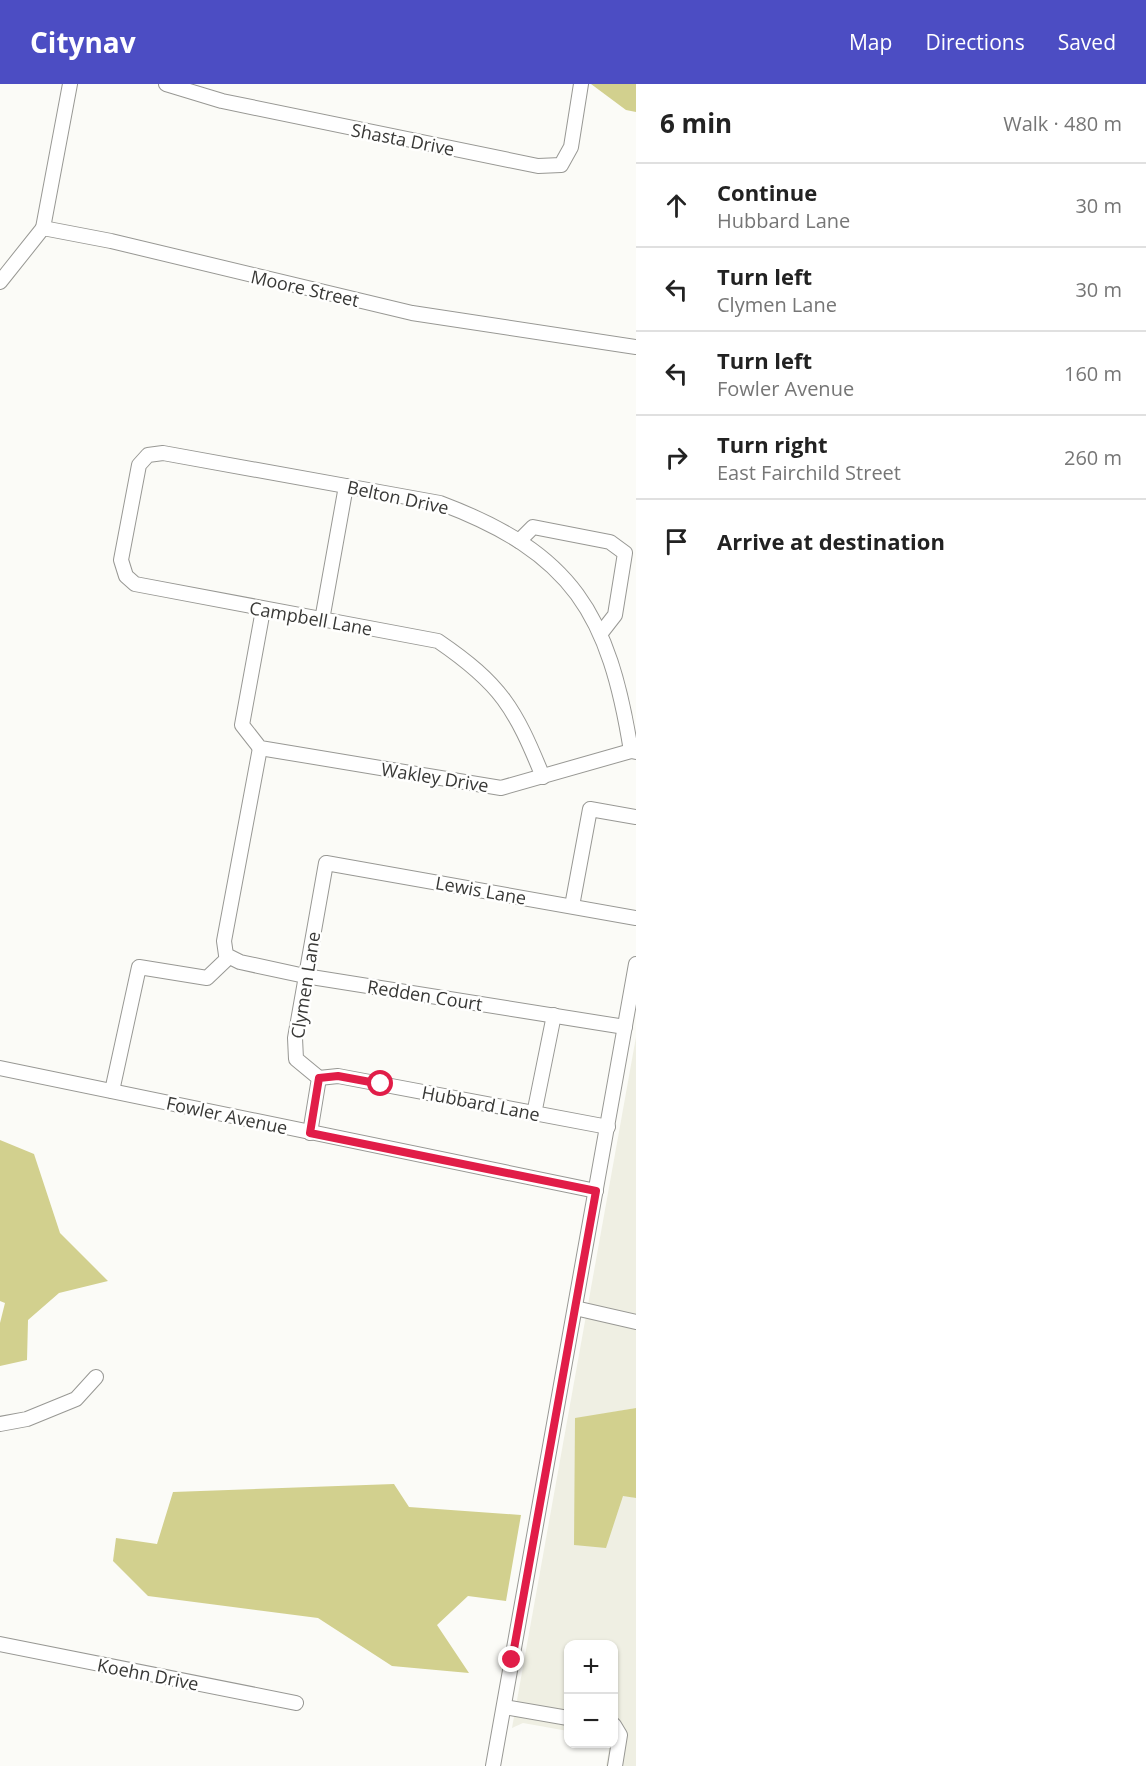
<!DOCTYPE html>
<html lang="en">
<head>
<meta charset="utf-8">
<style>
	:root { --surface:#fff; --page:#f6f6f6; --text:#222; --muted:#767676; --line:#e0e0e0; --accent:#4c4dc3 }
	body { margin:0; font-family:"Open Sans",sans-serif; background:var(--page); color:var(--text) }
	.controls { position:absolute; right:18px; bottom:18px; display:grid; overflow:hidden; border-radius:12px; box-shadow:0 2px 4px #0004 }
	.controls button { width:54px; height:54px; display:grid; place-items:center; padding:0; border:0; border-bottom:2px solid var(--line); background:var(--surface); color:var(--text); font:30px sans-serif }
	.stop { position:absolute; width:18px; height:18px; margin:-14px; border:4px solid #e11d48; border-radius:50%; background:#fff }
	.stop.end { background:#e11d48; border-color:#fff; box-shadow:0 2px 6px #0008 }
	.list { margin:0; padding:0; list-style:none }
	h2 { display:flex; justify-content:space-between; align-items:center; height:78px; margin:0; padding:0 24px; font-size:26px }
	h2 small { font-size:20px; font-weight:400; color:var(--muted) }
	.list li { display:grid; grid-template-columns:39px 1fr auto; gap:18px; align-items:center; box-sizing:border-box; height:84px; padding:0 24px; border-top:2px solid var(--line) }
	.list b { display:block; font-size:22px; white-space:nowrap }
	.list p { margin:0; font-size:20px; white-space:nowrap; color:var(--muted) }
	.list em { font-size:20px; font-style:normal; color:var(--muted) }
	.icon { flex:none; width:33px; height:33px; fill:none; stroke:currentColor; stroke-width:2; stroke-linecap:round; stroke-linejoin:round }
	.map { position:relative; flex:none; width:636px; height:1682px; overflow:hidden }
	header { display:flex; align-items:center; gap:36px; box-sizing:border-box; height:84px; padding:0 30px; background:var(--accent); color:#fff }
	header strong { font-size:28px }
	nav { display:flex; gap:33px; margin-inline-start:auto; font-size:21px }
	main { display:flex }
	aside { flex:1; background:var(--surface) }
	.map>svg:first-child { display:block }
	.built { fill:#efefe3 }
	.forest { fill:#d2d08e }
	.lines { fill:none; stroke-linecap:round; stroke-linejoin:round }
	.minor-casing { stroke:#989894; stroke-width:16 }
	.minor { stroke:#fff; stroke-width:14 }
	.route { stroke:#e11d48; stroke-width:8 }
	.labels { text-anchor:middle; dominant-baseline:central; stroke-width:5; stroke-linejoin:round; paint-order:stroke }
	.street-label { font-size:18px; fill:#383836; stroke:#fffffe }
</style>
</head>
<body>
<header>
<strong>Citynav</strong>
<nav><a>Map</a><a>Directions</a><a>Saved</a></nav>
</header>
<main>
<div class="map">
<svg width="636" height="1682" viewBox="0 0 636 1682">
	<rect width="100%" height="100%" fill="#fbfbf7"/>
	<!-- built -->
	<path class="built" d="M636,953v371l-61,11 48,76 13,3v268h-30l3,-17 -3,-5h8v-100h-46v87l-45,-8 -11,5z"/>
	<!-- forest -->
	<g class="forest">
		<path d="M591,0h45v28l-10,-2z"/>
		<path d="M0,1056l34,14 26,79 48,48 -49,12 -31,27 -1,40 -27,6v-43l5,-20 -5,-2z"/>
		<path d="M636,1324v90l-13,-2 -17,52 -32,-3 1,-127z"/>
		<path d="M394,1400l15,23 112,8 -15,86 -38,-5 -31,29 32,48 -77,-7 -74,-48 -170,-22 -35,-35 3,-23 41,6 16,-52z"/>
	</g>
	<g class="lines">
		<defs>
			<g id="minor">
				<path d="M166,0l56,17 316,65 23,-1 10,-18 10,-63"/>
				<path d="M43,144l27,-144"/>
				<path d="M0,198l43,-54 68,13 301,72 224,34"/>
				<path d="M519,457l14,-14 77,15 15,11 -10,62 -14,18"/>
				<path d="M263,526l-21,115 18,23 241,40 130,-37 5,1"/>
				<path d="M322,536l24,-134"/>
				<path d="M260,664l-36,193 2,14 14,7 65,14 320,51"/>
				<path d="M543,693c-28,-69 -42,-93 -105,-136l-303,-57 -9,-8 -5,-16 18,-95 9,-10 15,-2 277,50c133,50 169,111 191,248"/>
				<path d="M572,822l18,-97 46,8"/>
				<path d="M0,984l596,123"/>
				<path d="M319,994l19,-2 270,51"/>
				<path d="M112,1007l27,-124 68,11 22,-21"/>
				<path d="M534,1030l20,-99"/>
				<path d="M310,1049l9,-55 -23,-19 -1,-21 31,-175 310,55"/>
				<path d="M575,1224l61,14"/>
				<path d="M0,1340l27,-5 49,-20 20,-22"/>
				<path d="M0,1560l296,59"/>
				<path d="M504,1623l64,11"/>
				<path d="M614,1641l6,10 -5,31"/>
				<path d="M493,1682l143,-802"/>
			</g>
		</defs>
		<!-- minor casing -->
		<use href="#minor" class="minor-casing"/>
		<!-- minor -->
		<use href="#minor" class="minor"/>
	</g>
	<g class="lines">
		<!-- route -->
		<path class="route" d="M381,1000l-43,-8 -19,2 -9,55 286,58 -84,469"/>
	</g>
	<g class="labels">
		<!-- street labels -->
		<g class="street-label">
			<text transform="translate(403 55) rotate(11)">Shasta Drive</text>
			<text transform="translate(305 204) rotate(13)">Moore Street</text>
			<text transform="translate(398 413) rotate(12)">Belton Drive</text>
			<text transform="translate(311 534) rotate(10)">Campbell Lane</text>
			<text transform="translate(435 693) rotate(9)">Wakley Drive</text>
			<text transform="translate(481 806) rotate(10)">Lewis Lane</text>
			<text transform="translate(305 901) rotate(-81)">Clymen Lane</text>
			<text transform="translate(425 911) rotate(9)">Redden Court</text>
			<text transform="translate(481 1019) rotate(11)">Hubbard Lane</text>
			<text transform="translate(227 1031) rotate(12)">Fowler Avenue</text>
			<text transform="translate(148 1590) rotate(11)">Koehn Drive</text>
		</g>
	</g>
</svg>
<div class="controls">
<button>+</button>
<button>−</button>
</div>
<div class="stop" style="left:381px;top:1000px"></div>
<div class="stop end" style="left:512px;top:1576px"></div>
</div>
<aside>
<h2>6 min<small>Walk · 480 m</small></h2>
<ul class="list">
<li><svg class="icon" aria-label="ahead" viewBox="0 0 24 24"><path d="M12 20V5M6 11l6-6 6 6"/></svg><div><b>Continue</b><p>Hubbard Lane</p></div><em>30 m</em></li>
<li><svg class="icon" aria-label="left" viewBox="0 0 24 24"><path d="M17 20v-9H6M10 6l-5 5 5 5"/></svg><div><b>Turn left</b><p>Clymen Lane</p></div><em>30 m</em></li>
<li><svg class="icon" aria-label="left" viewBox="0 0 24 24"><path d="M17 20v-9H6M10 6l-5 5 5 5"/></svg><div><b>Turn left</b><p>Fowler Avenue</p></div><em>160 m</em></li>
<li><svg class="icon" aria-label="right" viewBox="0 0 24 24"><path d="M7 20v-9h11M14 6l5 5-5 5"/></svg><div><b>Turn right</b><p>East Fairchild Street</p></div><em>260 m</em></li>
<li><svg class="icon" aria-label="arrive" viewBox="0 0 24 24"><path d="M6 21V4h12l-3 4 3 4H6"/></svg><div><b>Arrive at destination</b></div></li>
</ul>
</aside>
</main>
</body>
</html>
